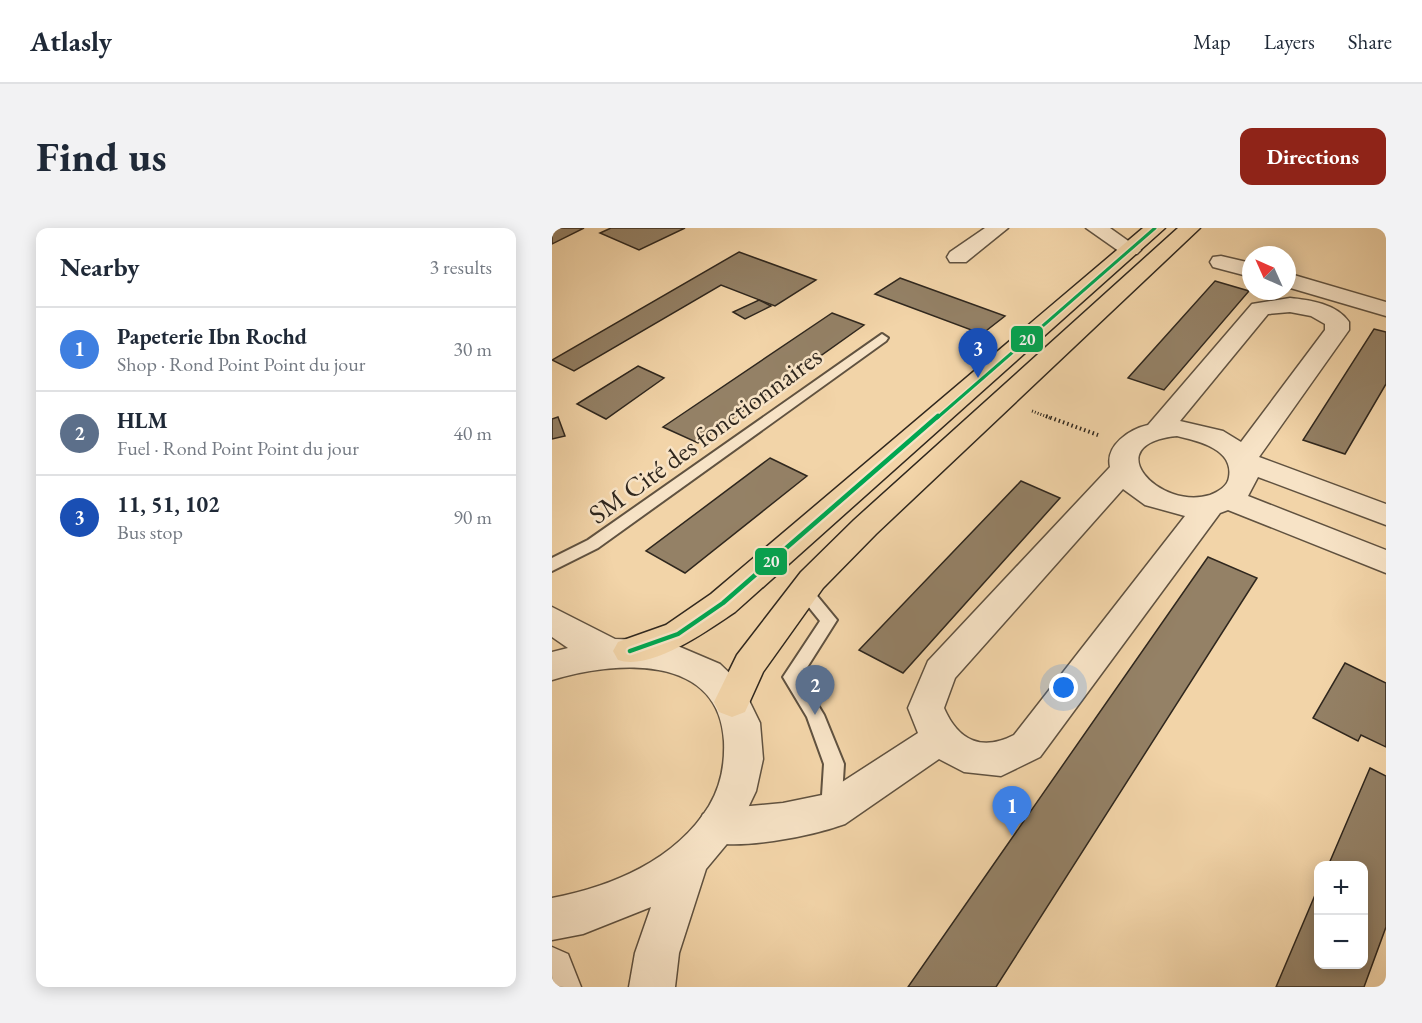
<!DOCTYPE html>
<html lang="en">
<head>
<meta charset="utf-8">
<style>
	:root { --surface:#fff; --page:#f2f2f3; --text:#1f2937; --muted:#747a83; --line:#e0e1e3; --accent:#8f2418 }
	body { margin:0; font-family:"EB Garamond",serif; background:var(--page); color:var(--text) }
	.controls { position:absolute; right:18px; bottom:18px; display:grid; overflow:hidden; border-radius:12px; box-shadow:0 3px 15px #0003 }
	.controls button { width:54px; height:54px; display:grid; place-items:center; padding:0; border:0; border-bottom:2px solid var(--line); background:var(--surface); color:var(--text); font:30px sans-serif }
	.compass { position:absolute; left:690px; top:18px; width:54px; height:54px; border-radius:50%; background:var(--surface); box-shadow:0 3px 15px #0003; rotate:315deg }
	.you { position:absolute; left:512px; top:460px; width:21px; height:21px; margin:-15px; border:4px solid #fff; border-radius:50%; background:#1a73e8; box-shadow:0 0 0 9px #1a73e833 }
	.badge { display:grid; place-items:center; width:39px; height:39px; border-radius:50%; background:var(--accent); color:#fff; font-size:20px; font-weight:700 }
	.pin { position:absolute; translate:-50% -50px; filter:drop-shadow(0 2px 3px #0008) }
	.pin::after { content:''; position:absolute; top:32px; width:21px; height:18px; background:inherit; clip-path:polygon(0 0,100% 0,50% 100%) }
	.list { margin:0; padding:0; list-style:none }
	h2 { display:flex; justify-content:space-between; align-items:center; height:78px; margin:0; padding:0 24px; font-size:26px }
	h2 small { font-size:20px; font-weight:400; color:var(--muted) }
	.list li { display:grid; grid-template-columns:39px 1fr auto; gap:18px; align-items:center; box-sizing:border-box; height:84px; padding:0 24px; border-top:2px solid var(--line) }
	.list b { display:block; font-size:22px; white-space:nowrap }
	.list p { margin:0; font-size:20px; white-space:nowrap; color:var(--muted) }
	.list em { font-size:20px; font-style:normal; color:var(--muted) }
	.map { position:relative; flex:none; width:834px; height:759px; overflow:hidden; border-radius:12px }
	header { display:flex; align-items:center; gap:36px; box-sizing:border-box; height:84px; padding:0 30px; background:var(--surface); border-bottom:2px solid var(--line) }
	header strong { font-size:28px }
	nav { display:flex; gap:33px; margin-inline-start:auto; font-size:21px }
	.intro { display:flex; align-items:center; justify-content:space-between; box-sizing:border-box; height:144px; padding:0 36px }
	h1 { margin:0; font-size:42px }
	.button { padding:15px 27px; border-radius:12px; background:var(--accent); color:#fff; font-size:21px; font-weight:700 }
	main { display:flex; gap:36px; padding:0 36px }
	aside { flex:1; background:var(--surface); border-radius:12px; box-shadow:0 3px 15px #0003 }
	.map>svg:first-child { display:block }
	.building { fill:#948166; stroke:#2f271e; stroke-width:1.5 }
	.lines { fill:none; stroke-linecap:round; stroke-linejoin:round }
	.service-casing { stroke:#605240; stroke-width:4 }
	.minor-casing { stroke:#605240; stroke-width:3 }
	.tertiary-casing { stroke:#605240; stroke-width:3 }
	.trunk-casing { stroke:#2f271e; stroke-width:3 }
	.path-far1 { stroke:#2f271e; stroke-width:3; stroke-dasharray:1 2; stroke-linecap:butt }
	.path { stroke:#2f271e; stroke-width:4; stroke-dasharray:1.5 3; stroke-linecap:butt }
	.service { fill:#f7e3c6; fill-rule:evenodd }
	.minor { fill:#f7e3c6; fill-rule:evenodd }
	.tertiary { fill:#f7e3c6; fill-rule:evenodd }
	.trunk { fill:#f2d4a8; fill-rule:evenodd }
	.bus-1-far1-casing { stroke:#f7e3c6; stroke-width:6 }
	.bus-1-casing { stroke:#f7e3c6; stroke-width:9 }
	.bus-1-far1 { stroke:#00a651; stroke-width:3 }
	.bus-1 { stroke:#00a651; stroke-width:4.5 }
	.labels { text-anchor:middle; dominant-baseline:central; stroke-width:5; stroke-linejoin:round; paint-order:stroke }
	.street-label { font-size:27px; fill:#2f271e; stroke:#f7e3c6 }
	.line-badge { stroke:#f7e3c6; stroke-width:2 }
	.badge-label { font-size:16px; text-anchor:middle; font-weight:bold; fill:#fff }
</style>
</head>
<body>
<header>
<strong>Atlasly</strong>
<nav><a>Map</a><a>Layers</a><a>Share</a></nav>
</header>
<div class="intro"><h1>Find us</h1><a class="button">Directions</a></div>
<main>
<aside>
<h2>Nearby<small>3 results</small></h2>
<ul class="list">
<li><span class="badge" style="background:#3f7fe0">1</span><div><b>Papeterie Ibn Rochd</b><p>Shop · Rond Point Point du jour</p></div><em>30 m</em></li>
<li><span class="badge" style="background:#5c6f8a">2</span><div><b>HLM</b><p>Fuel · Rond Point Point du jour</p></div><em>40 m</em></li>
<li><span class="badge" style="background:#1a4fb4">3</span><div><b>11, 51, 102</b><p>Bus stop</p></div><em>90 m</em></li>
</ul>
</aside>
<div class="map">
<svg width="834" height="759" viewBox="0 0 834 759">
	<rect width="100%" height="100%" fill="#f2d4a8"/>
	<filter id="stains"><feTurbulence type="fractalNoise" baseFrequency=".00333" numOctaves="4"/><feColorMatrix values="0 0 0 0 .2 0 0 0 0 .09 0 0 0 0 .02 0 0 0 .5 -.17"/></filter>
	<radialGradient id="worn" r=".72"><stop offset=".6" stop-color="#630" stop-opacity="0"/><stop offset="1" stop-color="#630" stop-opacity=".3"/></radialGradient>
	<!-- building -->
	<g class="building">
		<path d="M0,0h32l-32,16z"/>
		<path d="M59,0h74l-46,22 -39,-17z"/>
		<path d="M187,24l77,28 -41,26 -54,-21 -147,86 -22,-11z"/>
		<path d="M348,50l105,38 -23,18 -107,-40z"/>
		<path d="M663,53l34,10 -85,99 -36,-12z"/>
		<path d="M207,72l12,6 -26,13 -12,-7z"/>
		<path d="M280,85l32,12 -166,118 -35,-16z"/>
		<path d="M822,101l12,3v52l-41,70 -42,-14z"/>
		<path d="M86,138l26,12 -58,41 -29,-15z"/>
		<path d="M6,189l7,19 -13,3v-20z"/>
		<path d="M218,230l37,18 -122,97 -39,-22z"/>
		<path d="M469,253l39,17 -157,175 -44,-23z"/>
		<path d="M656,329l49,21 -261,409h-88z"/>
		<path d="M793,435l41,20v64l-25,-12 -3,6 -45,-23z"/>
		<path d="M818,540l16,8v151l-22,60h-88l42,-99v76h46v-98h-36z"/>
	</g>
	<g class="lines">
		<defs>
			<g id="service">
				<path d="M330,106l6,4 -2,3 -288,207 -46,23v-13l36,-18z"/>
				<path d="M251,356l6,2 28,34 -36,57 23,38 20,49 -3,47 -3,6 -7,3 -7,-3 -3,-6 3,-47 -17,-47 -24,-40 37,-56 -25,-31z"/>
			</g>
			<g id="minor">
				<path d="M433,0h23l-42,34h-16l-3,-5 3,-5z"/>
				<path d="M534,0h24l31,22 -4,4h-14z"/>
				<path d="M669,28l30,7v14l-38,-10 -3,-5 3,-5z"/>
				<path d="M735,45l99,29v14l-99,-29z"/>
				<path d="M738,70c20,2 47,6 59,24v8l-90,127 127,47v21l-128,-48 -10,19 138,54v23l-158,-63 -8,3 -180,244 -39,19 -37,-4 -25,-13 -94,65c-33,12 -110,28 -142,16l-6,-13 6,-13 14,-5 66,-6 39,-8 96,-62 -10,-25 20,-47 182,-194c-5,-22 20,-38 38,-42l104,-121zM738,84l21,4 14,8v6l-84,112 -18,-11 -43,-10 88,-107zM625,208c21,5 57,13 52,41 -1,9 -11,15 -19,18 -50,16 -114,-51 -33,-59zM571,261l22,16 40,11 -171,219c-33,17 -56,5 -70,-27l11,-30z"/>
			</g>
			<g id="tertiary">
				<path d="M0,379l63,32 34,1 31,7 40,17 21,20 19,39 3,36 -7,32 -20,42 -30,36 -27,84 -4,34h-46l6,-34 16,-46 -68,27 -31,6v-42c59,-11 124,-38 157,-92 12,-20 16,-42 15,-65 -5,-89 -111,-80 -172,-61v-28l16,-4 -16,-11z"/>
				<path d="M0,719l16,7 13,33h-29z"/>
			</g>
			<g id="trunk">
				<path d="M591,0h22l-430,384c-28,19 -84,59 -117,48l-5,-9 5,-9 48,-17 45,-31z"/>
				<path d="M626,0h22l-324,306 -53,54 -60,84 -18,40 -13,5 -13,-5 -5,-10 23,-47 64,-83 53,-52z"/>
			</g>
		</defs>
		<!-- service casing -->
		<use href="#service" class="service-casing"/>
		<!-- minor casing -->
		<use href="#minor" class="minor-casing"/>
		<!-- tertiary casing -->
		<use href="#tertiary" class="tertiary-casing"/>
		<!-- trunk casing -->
		<use href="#trunk" class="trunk-casing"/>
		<!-- path-far1 -->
		<path class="path-far1" d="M480,183l18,7"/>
		<!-- path -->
		<path class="path" d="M494,188l52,19"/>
		<!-- service -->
		<use href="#service" class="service"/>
		<!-- minor -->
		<use href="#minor" class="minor"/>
		<!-- tertiary -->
		<use href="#tertiary" class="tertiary"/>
		<!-- trunk -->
		<use href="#trunk" class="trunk"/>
		<defs>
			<path id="bus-1-far1" d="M385,190l218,-190"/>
			<path id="bus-1" d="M78,423l48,-17 45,-31 215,-187"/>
		</defs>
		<!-- bus-1-far1 casing -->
		<use href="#bus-1-far1" class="bus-1-far1-casing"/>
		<!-- bus-1 casing -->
		<use href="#bus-1" class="bus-1-casing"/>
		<!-- bus-1-far1 -->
		<use href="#bus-1-far1" class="bus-1-far1"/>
		<!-- bus-1 -->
		<use href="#bus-1" class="bus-1"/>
	</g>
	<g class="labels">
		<!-- street labels -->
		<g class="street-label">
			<text transform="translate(153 207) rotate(-36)">SM Cité des fonctionnaires</text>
		</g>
	</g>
	<g class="line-badge">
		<rect x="458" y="97" width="34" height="28" rx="6" fill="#00a651"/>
		<rect x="202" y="319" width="34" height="29" rx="6" fill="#00a651"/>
	</g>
	<g class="badge-label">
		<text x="475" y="117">20</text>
		<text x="219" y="339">20</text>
	</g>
	<rect width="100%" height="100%" filter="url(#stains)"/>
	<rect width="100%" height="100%" fill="url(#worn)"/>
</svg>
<div class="controls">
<button>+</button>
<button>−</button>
</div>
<svg class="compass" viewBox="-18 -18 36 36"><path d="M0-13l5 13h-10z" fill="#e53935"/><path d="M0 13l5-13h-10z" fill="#747a83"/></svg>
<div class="you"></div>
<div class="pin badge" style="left:460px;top:608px;background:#3f7fe0">1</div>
<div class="pin badge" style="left:263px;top:487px;background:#5c6f8a">2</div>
<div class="pin badge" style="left:426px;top:150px;background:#1a4fb4">3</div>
</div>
</main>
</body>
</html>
